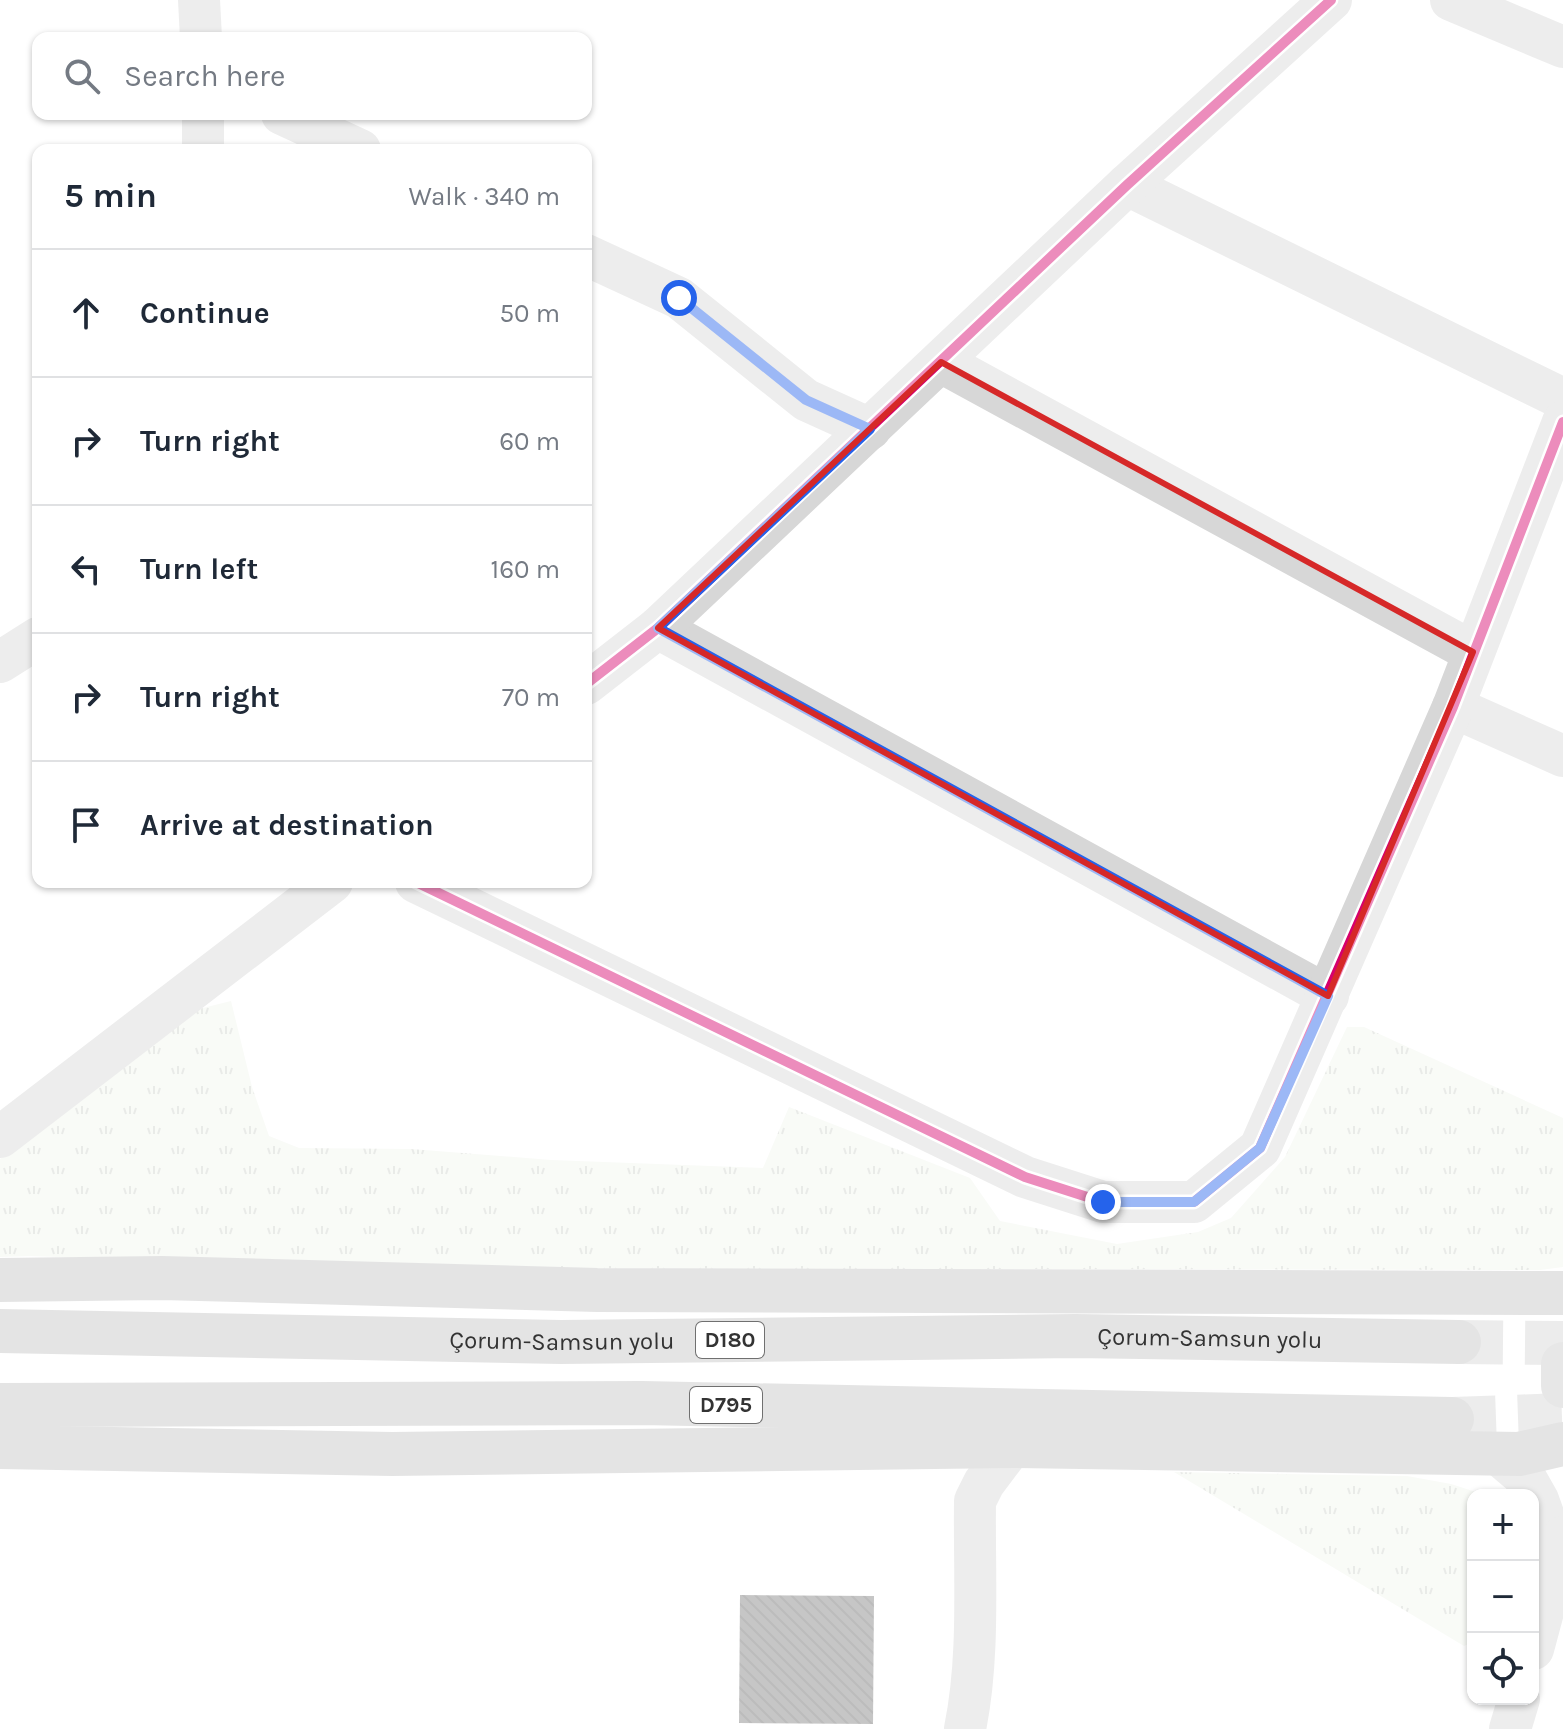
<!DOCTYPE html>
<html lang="en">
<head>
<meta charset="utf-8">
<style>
	:root { --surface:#fff; --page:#f6f6f7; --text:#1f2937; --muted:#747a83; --line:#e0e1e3 }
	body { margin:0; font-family:Karla,sans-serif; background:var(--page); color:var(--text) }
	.controls { position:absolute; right:24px; bottom:24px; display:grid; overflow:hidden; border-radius:16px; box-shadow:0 2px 6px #0004 }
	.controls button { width:72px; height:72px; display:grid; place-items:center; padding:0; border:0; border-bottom:2px solid var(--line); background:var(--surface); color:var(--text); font:40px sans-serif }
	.stop { position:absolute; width:24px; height:24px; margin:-18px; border:6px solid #2563eb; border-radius:50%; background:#fff }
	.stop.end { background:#2563eb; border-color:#fff; box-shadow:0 2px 8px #0008 }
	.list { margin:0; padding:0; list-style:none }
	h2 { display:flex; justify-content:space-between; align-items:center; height:104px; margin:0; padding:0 32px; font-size:34px }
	h2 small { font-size:26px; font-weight:400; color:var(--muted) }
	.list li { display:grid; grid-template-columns:52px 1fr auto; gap:24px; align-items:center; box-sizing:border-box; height:128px; padding:0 32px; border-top:2px solid var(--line) }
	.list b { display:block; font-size:30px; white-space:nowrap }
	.list em { font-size:26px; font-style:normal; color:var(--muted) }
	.icon { flex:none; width:44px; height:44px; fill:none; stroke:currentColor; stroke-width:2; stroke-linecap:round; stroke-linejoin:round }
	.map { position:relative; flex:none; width:1563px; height:1729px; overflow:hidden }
	.search { position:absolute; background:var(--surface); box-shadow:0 2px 6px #0004; left:32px; top:32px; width:560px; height:88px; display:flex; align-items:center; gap:20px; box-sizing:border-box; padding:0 28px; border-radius:16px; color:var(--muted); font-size:30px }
	.panel { position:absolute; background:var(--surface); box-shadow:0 2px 6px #0004; left:32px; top:144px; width:560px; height:744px; border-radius:16px }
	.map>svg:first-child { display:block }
	.park { fill:url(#park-tufts) }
	.building { fill:url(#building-back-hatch) }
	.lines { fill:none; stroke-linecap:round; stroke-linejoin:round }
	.highway-tunnel { stroke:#d6d6d6; stroke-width:44; stroke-dasharray:44 22; stroke-linecap:butt }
	.minor { stroke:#d7d7d7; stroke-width:42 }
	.major { stroke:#cacaca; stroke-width:44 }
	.highway { stroke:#c4c4c4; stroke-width:44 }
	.cycleway-casing { stroke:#fff; stroke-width:15 }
	.cycleway { stroke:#d6006c; stroke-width:10 }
	.route { stroke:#2563eb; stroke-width:10 }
	.marked { fill:none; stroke:#d62828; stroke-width:6; stroke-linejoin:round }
	.labels { text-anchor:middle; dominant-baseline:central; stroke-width:8; stroke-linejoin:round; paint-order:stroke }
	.shield { fill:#fff; stroke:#707070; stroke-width:2 }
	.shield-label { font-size:22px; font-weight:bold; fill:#333 }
	.street-label { font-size:24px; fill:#333; stroke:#fff }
</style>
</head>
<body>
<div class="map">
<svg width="1563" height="1729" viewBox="0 0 1563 1729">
	<defs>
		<pattern id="park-tufts" width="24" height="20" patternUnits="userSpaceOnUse" patternTransform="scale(2)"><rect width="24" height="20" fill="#f1f5ed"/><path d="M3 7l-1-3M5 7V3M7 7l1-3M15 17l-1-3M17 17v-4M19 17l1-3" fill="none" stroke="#cfd2cc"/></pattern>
		<pattern id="building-back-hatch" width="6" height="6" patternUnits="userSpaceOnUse" patternTransform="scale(2)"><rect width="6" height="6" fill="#818181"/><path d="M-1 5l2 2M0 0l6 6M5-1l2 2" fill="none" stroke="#6a6a6a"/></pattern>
	</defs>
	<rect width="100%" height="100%" fill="#fff"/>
	<!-- park -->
	<g class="park">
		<path d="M231,1001l21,86 17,49 30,12 112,1 140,11 212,8 26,-61 181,71 30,43 117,23 81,-12 33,-14 54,-61 62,-130h17l199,91v149l-23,3 -1168,-2 -342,-12 -30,1v-98l195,-149z"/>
		<path d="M1174,1472l233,4 44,8 28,9 2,2h-8v147l-9,4z"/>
	</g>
	<!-- building -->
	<path class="building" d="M740,1595l134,1 -1,128 -134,-1z"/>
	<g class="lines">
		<!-- highway-tunnel -->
		<g class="highway-tunnel">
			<path d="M1459,1342l104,1"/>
			<path d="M1452,1419l111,-4"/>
		</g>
		<!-- minor -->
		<g class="minor">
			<path d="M199,0l2,38"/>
			<path d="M1451,0l112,47"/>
			<path d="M282,114l78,36"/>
			<path d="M203,150v-36"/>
			<path d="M1127,185l436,214"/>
			<path d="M586,255l93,43 127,102 64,29"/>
			<path d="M941,362l532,290"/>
			<path d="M658,628l670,368"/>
			<path d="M0,662l38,-24"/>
			<path d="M586,684l72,-56 469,-443 204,-185"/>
			<path d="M1453,707l110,49"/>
			<path d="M416,882l609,295 78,25h91l66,-54 193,-441 110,-285"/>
			<path d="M0,1137l332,-255"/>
			<path d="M1498,1454l27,23 13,23 21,59"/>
			<path d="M1533,1649l30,-112"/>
			<path d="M965,1729c15,-74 9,-152 10,-228l9,-18 28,-37"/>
			<path d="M1510,1729l9,-30"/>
		</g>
		<!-- major -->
		<path class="major" d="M1563,1364v22"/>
		<!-- highway -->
		<g class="highway">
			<path d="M0,1280l162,-2 435,12 966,3"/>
			<path id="s1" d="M0,1331l561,11 514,-6 384,6"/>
			<path d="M0,1405l642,-2 810,16"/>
			<path d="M0,1447l392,7 620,-8 507,8 44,-10"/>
		</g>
		<defs>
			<g id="cycleway">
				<path d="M586,684l72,-56 469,-443 204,-185"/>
				<path d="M416,882l609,295 78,25h91l66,-54 193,-441 110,-285"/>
			</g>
		</defs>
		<!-- cycleway casing -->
		<use href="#cycleway" class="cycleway-casing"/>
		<!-- cycleway -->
		<use href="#cycleway" class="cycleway"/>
	</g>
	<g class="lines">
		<!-- route -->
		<path class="route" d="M679,298l127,102 64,29 -212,199 670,368 -68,152 -66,54h-91"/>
	</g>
	<!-- marked area -->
	<path d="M0 0H1563V1729H0ZM941,362l532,290 -145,344 -670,-368z" fill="#fff" fill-opacity=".55" fill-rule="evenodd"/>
	<path class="marked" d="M941,362l532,290 -145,344 -670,-368z"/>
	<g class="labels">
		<!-- shield labels -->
		<g class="shield">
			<rect x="696" y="1322" width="68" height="36" rx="6"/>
			<rect x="690" y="1387" width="72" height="36" rx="6"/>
		</g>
		<g class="shield-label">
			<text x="730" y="1340">D180</text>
			<text x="726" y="1405">D795</text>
		</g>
		<!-- street labels -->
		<g class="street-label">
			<text stroke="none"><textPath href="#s1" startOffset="1210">Çorum-Samsun yolu</textPath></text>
			<text stroke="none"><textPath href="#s1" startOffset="562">Çorum-Samsun yolu</textPath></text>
		</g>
	</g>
</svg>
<div class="controls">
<button>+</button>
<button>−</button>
<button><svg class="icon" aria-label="locate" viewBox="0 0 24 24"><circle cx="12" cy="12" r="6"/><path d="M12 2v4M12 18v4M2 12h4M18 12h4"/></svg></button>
</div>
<div class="stop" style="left:679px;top:298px"></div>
<div class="stop end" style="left:1103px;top:1202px"></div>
<div class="search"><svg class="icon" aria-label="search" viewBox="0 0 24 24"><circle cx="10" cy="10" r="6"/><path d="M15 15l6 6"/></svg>Search here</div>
<section class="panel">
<h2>5 min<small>Walk · 340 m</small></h2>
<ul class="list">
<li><svg class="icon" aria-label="ahead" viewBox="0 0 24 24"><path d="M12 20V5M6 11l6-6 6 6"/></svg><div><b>Continue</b></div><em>50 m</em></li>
<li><svg class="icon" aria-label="right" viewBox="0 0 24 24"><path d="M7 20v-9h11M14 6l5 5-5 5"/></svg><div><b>Turn right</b></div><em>60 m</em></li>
<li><svg class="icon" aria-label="left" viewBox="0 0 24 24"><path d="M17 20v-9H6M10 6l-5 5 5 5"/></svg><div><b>Turn left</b></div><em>160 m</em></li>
<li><svg class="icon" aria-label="right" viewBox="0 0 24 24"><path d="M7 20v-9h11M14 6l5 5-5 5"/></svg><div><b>Turn right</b></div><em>70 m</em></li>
<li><svg class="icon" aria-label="arrive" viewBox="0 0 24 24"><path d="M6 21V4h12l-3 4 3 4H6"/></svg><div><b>Arrive at destination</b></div></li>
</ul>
</section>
</div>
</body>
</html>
